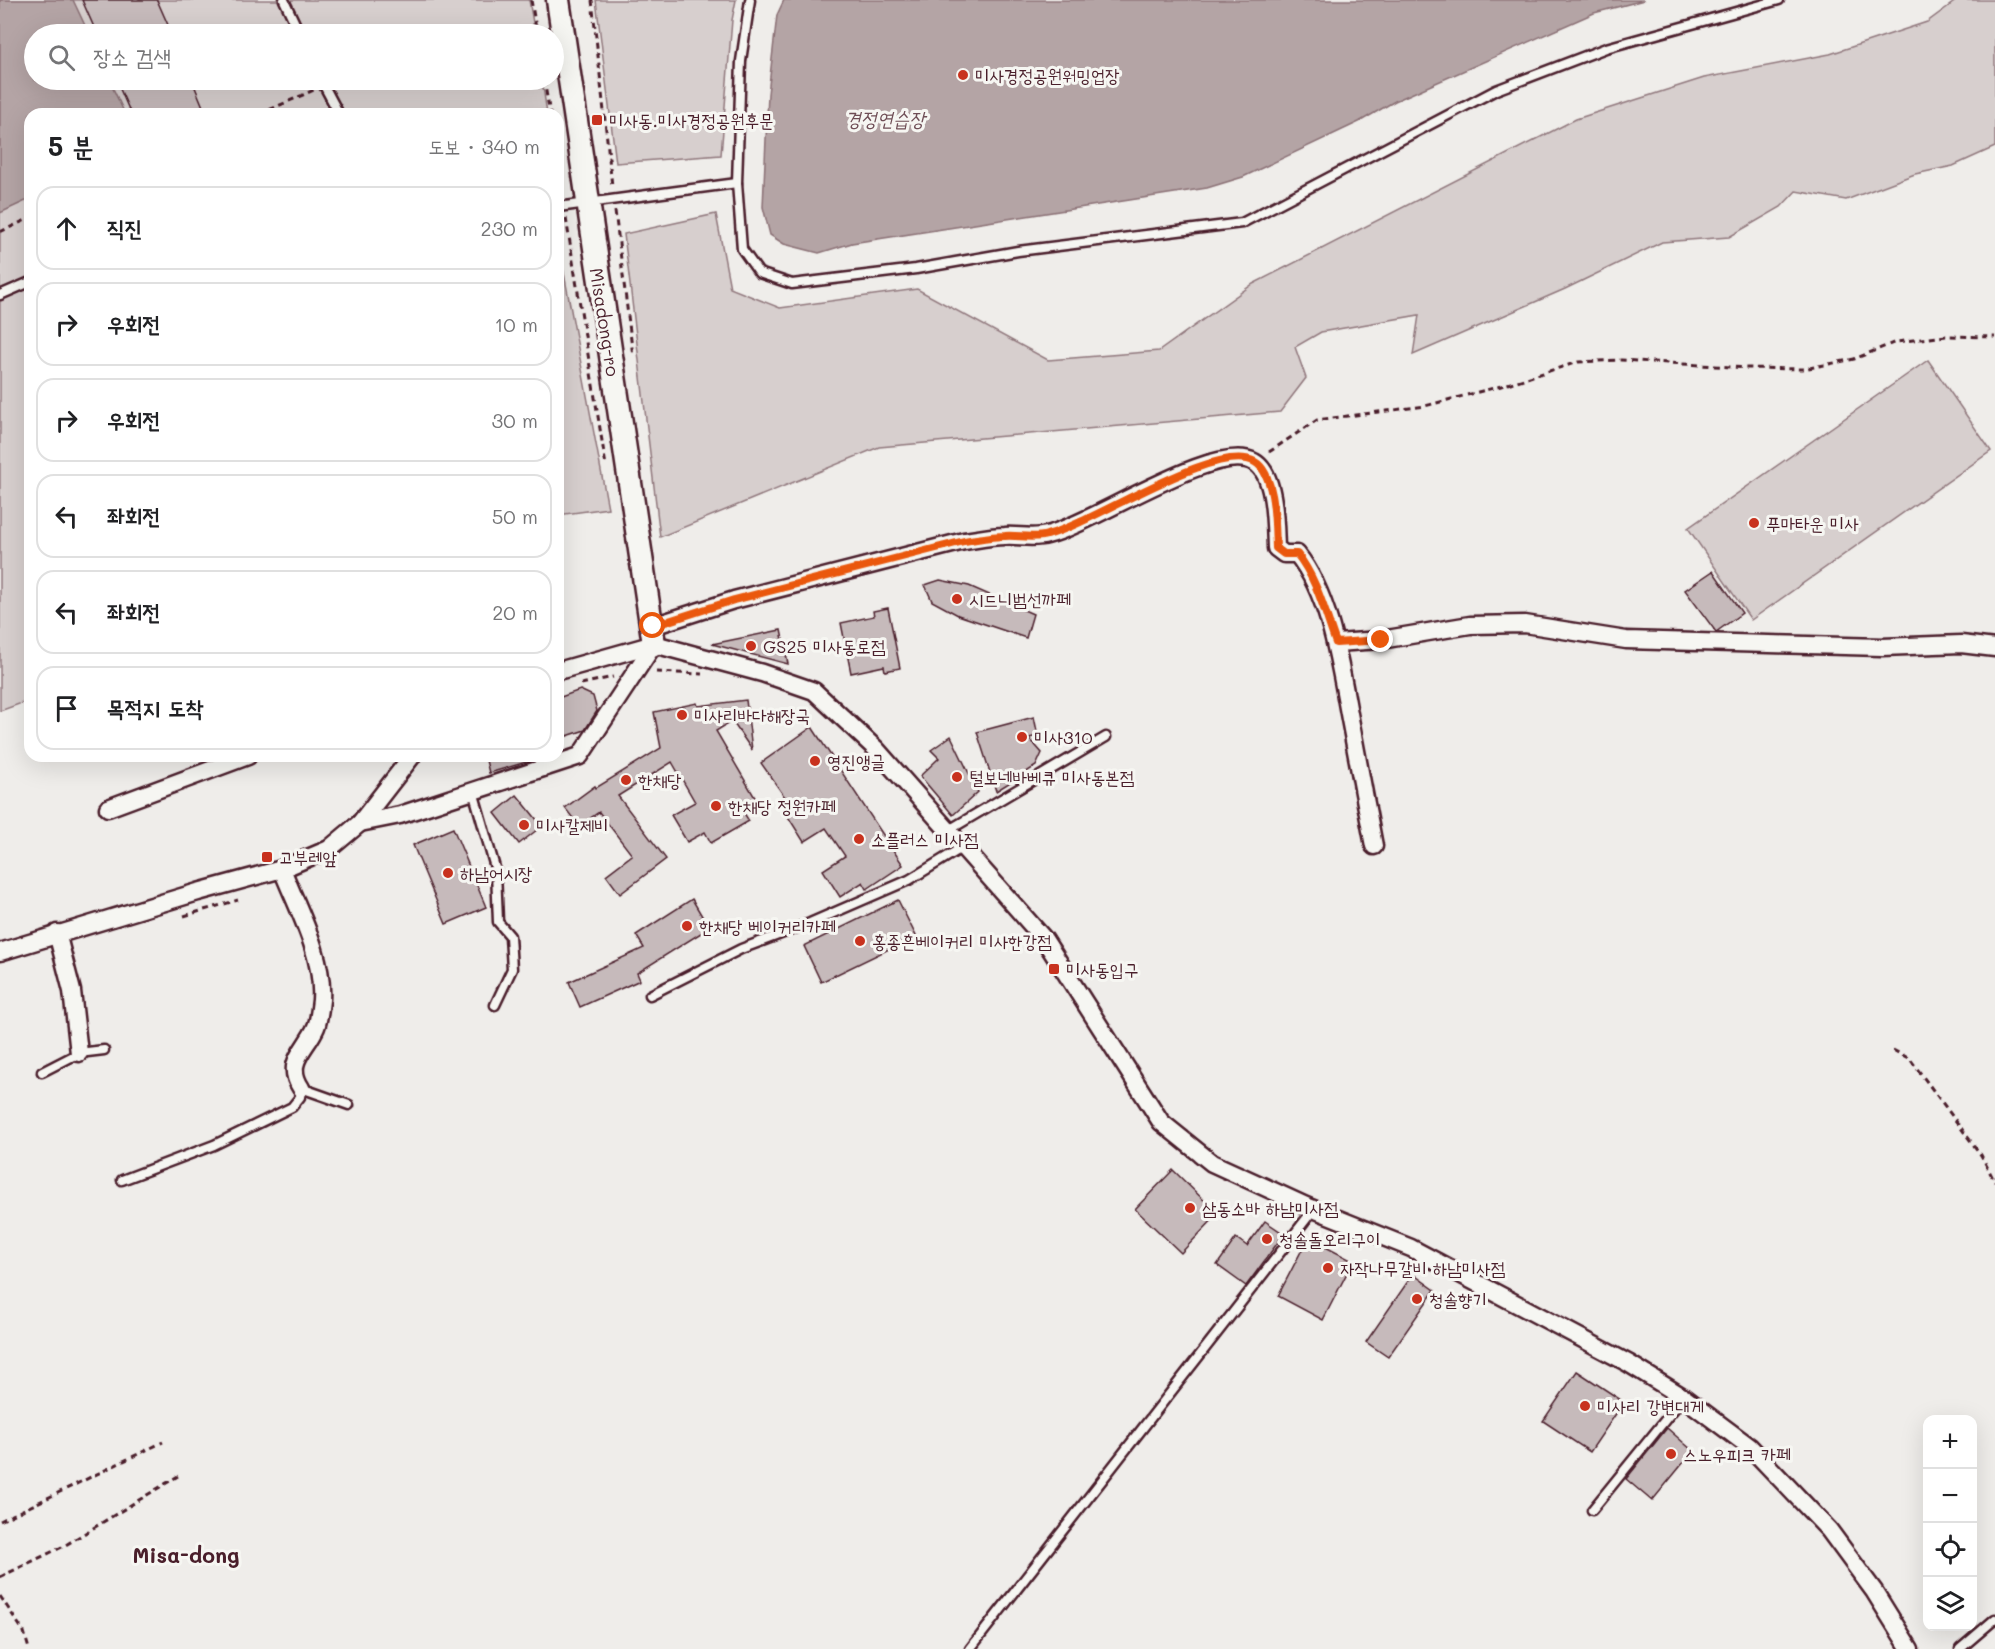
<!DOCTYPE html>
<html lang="ko">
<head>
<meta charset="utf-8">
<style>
	:root { --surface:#fff; --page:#f6f6f6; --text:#202124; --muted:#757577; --line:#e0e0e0 }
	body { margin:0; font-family:Mali,"Poor Story",sans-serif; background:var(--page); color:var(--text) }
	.controls { position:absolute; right:18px; bottom:18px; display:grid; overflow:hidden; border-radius:12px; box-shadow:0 6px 24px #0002 }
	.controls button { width:54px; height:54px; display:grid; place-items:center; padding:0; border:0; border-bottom:2px solid var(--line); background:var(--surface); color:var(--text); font:30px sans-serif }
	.stop { position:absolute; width:18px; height:18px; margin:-14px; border:4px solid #ea580c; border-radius:50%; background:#fff }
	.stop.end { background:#ea580c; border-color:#fff; box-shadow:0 2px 6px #0008 }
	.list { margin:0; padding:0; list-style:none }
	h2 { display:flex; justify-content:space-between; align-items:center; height:78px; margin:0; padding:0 24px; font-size:26px }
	h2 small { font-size:20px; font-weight:400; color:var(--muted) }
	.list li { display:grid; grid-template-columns:39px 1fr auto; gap:18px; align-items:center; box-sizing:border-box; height:84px; margin:0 12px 12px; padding:0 12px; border:2px solid var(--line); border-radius:18px }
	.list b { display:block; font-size:22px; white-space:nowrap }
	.list em { font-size:20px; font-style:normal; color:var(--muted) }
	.icon { flex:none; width:33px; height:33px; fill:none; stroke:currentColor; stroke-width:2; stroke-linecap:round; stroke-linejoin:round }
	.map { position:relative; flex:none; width:1995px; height:1649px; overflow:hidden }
	.search { position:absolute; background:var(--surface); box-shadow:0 6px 24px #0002; left:24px; top:24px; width:540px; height:66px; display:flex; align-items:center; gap:15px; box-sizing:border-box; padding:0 21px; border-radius:33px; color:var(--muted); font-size:22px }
	.panel { position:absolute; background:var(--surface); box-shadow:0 6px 24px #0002; left:24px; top:108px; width:540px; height:654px; border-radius:18px }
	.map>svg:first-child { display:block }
	.green { fill:#d7cfce; stroke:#90777c; stroke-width:1.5 }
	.water { fill:#b4a4a5; stroke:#8a6f74; stroke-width:1.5 }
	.building { fill:#c6babb; stroke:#4a1f2b; stroke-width:1.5 }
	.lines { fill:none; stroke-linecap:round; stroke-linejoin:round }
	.lane-casing { stroke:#4a1f2b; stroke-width:13 }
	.street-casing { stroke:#4a1f2b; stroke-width:21 }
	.secondary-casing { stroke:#4a1f2b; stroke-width:27 }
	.path { stroke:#4a1f2b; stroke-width:3; stroke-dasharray:6 4.5; stroke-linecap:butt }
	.lane { stroke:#f6f6f2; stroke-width:8 }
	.street { stroke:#f6f6f2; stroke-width:16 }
	.secondary { stroke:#f6f6f2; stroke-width:22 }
	.route { stroke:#ea580c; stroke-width:8 }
	.poi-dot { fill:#c8321e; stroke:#f6f6f2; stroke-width:2 }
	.labels { text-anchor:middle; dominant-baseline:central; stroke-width:6; stroke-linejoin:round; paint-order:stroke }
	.poi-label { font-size:18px; fill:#4a1f2b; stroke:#f6f6f2; text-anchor:start }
	.street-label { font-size:18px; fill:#4a1f2b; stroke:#f6f6f2 }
	.water-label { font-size:20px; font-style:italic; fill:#6f4e56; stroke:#f6f6f2 }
	.quarter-label { font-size:21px; font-weight:bold; fill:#4a1f2b; stroke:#f6f6f2 }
</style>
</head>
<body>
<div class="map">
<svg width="1995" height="1649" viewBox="0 0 1995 1649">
	<rect width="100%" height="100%" fill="#efedea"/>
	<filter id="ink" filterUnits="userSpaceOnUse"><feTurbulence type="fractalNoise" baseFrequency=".0167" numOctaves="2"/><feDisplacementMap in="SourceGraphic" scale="12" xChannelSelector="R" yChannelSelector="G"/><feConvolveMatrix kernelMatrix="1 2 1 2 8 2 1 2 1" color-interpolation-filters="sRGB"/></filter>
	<g filter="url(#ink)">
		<!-- green -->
		<g class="green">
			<path d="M0,0h529l6,34h-501v46h508l5,34h-517v586l-30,11z"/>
			<path d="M596,0h140l-4,20 -11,135 -105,8z"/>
			<path d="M1957,0h38v147l-42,19 -38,8 -69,26 -50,-9 -15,16 -52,30 -67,5 -97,47 -152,66 6,-40 -98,17 -26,15 11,31 -26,34 -401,35 -219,90 -36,-303 92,-20 14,74 50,20 137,-19 131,71 111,-9 94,-67 323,-165 128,-41 126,-24 97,-32z"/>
			<path d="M558,241l50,267 -50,7z"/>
			<path d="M1928,360l63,91 -240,169 -63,-92z"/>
		</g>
		<!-- water -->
		<g class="water">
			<path d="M0,0h73l16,34h-55v46h75l16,34h-95v85l-30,14z"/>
			<path d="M784,0h860l-50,13 -199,88 -36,21 -116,55 -36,11 -355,55 -33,10 -35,-9 -14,-9 -7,-28 5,-113 9,-79z"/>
		</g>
		<!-- building -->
		<g class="building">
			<path d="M82,0h75l15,34h-75z"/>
			<path d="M116,80h76l14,34h-75z"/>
			<path d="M1713,571l29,42 -26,19 -31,-42z"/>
			<path d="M940,580l29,6 64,28 -7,24 -68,-23 -26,-14 -7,-16z"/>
			<path d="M888,608l12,60 -15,3 -1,-5 -33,7 -10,-50 33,-7 -1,-5z"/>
			<path d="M781,630l7,34 -76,-20z"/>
			<path d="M580,690l13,6 4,15 -12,19 -27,9v-41z"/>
			<path d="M746,700l6,50 -20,-29 -16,10 41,70 -15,9 7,11 -38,22 -6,-11 -18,10 -16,-27 24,-13 -23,-40 -54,34 48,63 -46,35 -14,-19 26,-20 -33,-43 -20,14 -14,-18 30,-22 1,2 65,-40 -7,-36 43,-9 1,3z"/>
			<path d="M1034,717l4,19 -9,2 13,15 -6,13 -40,25 -19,-59z"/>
			<path d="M812,727l91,138 -36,24 -4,-7 -23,15 -17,-27 22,-14 -19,-28 -22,14 -17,-27 7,-5 -33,-47z"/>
			<path d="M951,736l27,56 -25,23 -33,-39 19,-18 -8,-8z"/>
			<path d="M485,756h48v4l-44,13z"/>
			<path d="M517,795l25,31 -23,18 -24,-31z"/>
			<path d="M453,828l33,79 -40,17 -33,-79z"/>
			<path d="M692,899l17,29 -72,45 3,7 -60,27 -11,-25 75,-34 -8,-13z"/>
			<path d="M898,900l18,36 -95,46 -17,-36z"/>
			<path d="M1173,1170l45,44 -37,39 -46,-44z"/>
			<path d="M1265,1221l19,13 -38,52 -29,-21 19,-27 11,8z"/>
			<path d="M1308,1238l45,23 -30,59 -45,-24z"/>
			<path d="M1413,1274l22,16 -47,67 -22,-15z"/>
			<path d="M1577,1371l47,31 -34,50 -47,-31z"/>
			<path d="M1667,1428l26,23 -41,50 -26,-22z"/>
		</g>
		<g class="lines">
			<defs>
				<g id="lane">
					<path d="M284,0l16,34"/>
					<path d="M750,0l-9,61 -4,122 5,66 17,24 33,11 124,-15 102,-18 224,-28 254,-133 110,-42 173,-48"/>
					<path d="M321,80l18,34"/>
					<path d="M558,207l179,-24"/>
					<path d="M0,295l30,-13"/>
					<path d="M473,791l23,80 2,51 12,14 2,33 -17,36"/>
					<path d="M949,830l157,-93"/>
					<path d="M650,995l91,-46 69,-26 99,-43 54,-33"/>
					<path d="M42,1072l37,-19 25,-3"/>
					<path d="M122,1180l92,-35 78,-38 8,-10 1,-9 48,17"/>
					<path d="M1592,1510l91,-112"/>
					<path d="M970,1649l344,-440"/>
					<path d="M1960,1649l35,-30"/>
				</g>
				<g id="street">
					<path d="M653,626l81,-26 230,-59c14,-2 28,-5 41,-5 13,-1 29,3 42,-1 46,-11 169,-95 207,-73 22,12 21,64 22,86l8,6h13c34,43 43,112 53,165 8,42 16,84 24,127"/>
					<path d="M1336,643l45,-3 89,-15 55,-1 101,16 256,7 79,-3 34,4"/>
					<path d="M558,671l96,-27 108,29 52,18 62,58 168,190 117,183 51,41 94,43 105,42 217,115 55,34 67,50 79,83 45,61 36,58"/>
					<path d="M108,808l140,-52"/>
					<path d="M360,823l40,-8 180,-59 74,-112"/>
					<path d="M282,869c16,41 42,87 39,131 -1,8 -2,20 -5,27 -10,23 -32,35 -15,61"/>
					<path d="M57,933l15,58 7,62"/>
					<path d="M0,952l198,-60 84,-23 47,-20 31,-26 52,-67"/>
				</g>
				<path id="secondary" d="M558,0l96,644"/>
			</defs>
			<!-- lane casing -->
			<use href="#lane" class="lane-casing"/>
			<!-- street casing -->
			<use href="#street" class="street-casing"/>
			<!-- secondary casing -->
			<use href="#secondary" class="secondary-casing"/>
			<!-- path -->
			<g class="path">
				<path d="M531,0l6,34"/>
				<path d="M592,0l20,186"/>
				<path d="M544,80l6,34"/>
				<path d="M260,114l54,-24"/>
				<path d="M558,166l4,28"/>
				<path d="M615,211l18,145"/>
				<path d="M566,218l40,248"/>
				<path d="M0,232l30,-14"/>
				<path d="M1269,452l48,-32 108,-14 76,-20 77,-24 43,-2 126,8 57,1 50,-10 42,-17 50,-6 49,1"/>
				<path d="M656,672l46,2"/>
				<path d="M581,684l32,-7"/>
				<path d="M184,916l54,-16"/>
				<path d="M1893,1050l17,9 71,96 14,27"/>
				<path d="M0,1521l163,-79"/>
				<path d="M0,1577l64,-31 114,-70"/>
				<path d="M0,1596l24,36 5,17"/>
			</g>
			<!-- lane -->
			<use href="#lane" class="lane"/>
			<!-- street -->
			<use href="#street" class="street"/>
			<!-- secondary -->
			<use href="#secondary" class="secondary"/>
		</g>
	</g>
	<g class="lines" filter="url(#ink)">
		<!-- route -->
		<path class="route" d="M653,626l81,-26 230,-59c14,-2 28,-5 41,-5 13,-1 29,3 42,-1 46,-11 169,-95 208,-73 21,12 20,64 21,86l8,6h13c20,25 28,59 39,89l45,-3"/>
	</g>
	<!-- markers -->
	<g class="poi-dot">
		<circle cx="963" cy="75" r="6"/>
		<rect x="591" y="114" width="12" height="12" rx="3"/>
		<circle cx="1754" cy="523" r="6"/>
		<circle cx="957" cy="599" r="6"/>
		<circle cx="751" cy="646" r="6"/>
		<circle cx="682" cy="715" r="6"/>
		<circle cx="1022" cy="737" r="6"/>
		<circle cx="815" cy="761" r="6"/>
		<circle cx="957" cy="777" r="6"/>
		<circle cx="626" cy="780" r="6"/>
		<circle cx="716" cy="806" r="6"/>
		<circle cx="524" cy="825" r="6"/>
		<circle cx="859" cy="839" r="6"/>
		<rect x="261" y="851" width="12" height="12" rx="3"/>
		<circle cx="448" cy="873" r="6"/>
		<circle cx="687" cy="926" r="6"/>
		<circle cx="860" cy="941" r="6"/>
		<rect x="1048" y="963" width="12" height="12" rx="3"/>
		<circle cx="1190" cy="1208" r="6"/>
		<circle cx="1267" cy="1239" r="6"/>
		<circle cx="1328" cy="1268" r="6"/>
		<circle cx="1417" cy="1299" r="6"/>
		<circle cx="1585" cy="1406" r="6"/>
		<circle cx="1671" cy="1454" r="6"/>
	</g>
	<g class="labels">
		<!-- poi labels -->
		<g class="poi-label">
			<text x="975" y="75">미사경정공원워밍업장</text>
			<text x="609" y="120">미사동.미사경정공원후문</text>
			<text x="1766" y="523">푸마타운 미사</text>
			<text x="969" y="599">시드니범선까페</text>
			<text x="763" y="646">GS25 미사동로점</text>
			<text x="694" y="715">미사리바다해장국</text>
			<text x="1034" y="737">미사310</text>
			<text x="827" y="761">영진앵글</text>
			<text x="969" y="777">털보네바베큐 미사동본점</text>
			<text x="638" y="780">한채당</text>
			<text x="728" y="806">한채당 정원카페</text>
			<text x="536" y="825">미사칼제비</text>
			<text x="871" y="839">소플러스 미사점</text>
			<text x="279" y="857">고부레앞</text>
			<text x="460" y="873">하남어시장</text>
			<text x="699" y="926">한채당 베이커리카페</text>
			<text x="872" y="941">홍종흔베이커리 미사한강점</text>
			<text x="1066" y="969">미사동입구</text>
			<text x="1202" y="1208">삼동소바 하남미사점</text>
			<text x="1279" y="1239">청솔돌오리구이</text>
			<text x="1340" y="1268">자작나무갈비 하남미사점</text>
			<text x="1429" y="1299">청솔향기</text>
			<text x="1597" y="1406">미사리 강변대게</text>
			<text x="1683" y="1454">스노우피크 카페</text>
		</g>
		<!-- street labels -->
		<g class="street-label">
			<text transform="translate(605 322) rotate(81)">Misadong-ro</text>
		</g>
		<!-- water labels -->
		<g class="water-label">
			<text x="885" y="118">경정연습장</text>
		</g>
		<!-- quarter labels -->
		<g class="quarter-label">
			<text x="186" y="1554">Misa-dong</text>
		</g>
	</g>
</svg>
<div class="controls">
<button>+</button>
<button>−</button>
<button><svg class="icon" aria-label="locate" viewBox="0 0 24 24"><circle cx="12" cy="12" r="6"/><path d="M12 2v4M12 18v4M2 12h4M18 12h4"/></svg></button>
<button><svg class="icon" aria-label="layers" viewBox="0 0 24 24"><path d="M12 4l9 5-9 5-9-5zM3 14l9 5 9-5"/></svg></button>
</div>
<div class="stop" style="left:653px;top:626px"></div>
<div class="stop end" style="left:1381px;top:640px"></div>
<div class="search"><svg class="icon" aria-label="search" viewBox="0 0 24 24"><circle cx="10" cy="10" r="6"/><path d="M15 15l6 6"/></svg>장소 검색</div>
<section class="panel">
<h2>5 분<small>도보 · 340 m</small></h2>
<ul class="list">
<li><svg class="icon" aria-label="ahead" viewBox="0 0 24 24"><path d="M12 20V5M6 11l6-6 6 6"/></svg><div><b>직진</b></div><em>230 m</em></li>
<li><svg class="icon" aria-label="right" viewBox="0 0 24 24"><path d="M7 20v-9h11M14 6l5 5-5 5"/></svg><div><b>우회전</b></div><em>10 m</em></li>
<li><svg class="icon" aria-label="right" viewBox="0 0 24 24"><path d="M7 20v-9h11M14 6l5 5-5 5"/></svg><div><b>우회전</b></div><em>30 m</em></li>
<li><svg class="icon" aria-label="left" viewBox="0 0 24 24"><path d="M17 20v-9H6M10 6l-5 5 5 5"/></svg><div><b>좌회전</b></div><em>50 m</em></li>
<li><svg class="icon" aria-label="left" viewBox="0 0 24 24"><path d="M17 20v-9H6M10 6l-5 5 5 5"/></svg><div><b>좌회전</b></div><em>20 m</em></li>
<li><svg class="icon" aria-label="arrive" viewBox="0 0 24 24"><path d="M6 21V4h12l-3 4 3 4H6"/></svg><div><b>목적지 도착</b></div></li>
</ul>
</section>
</div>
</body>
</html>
